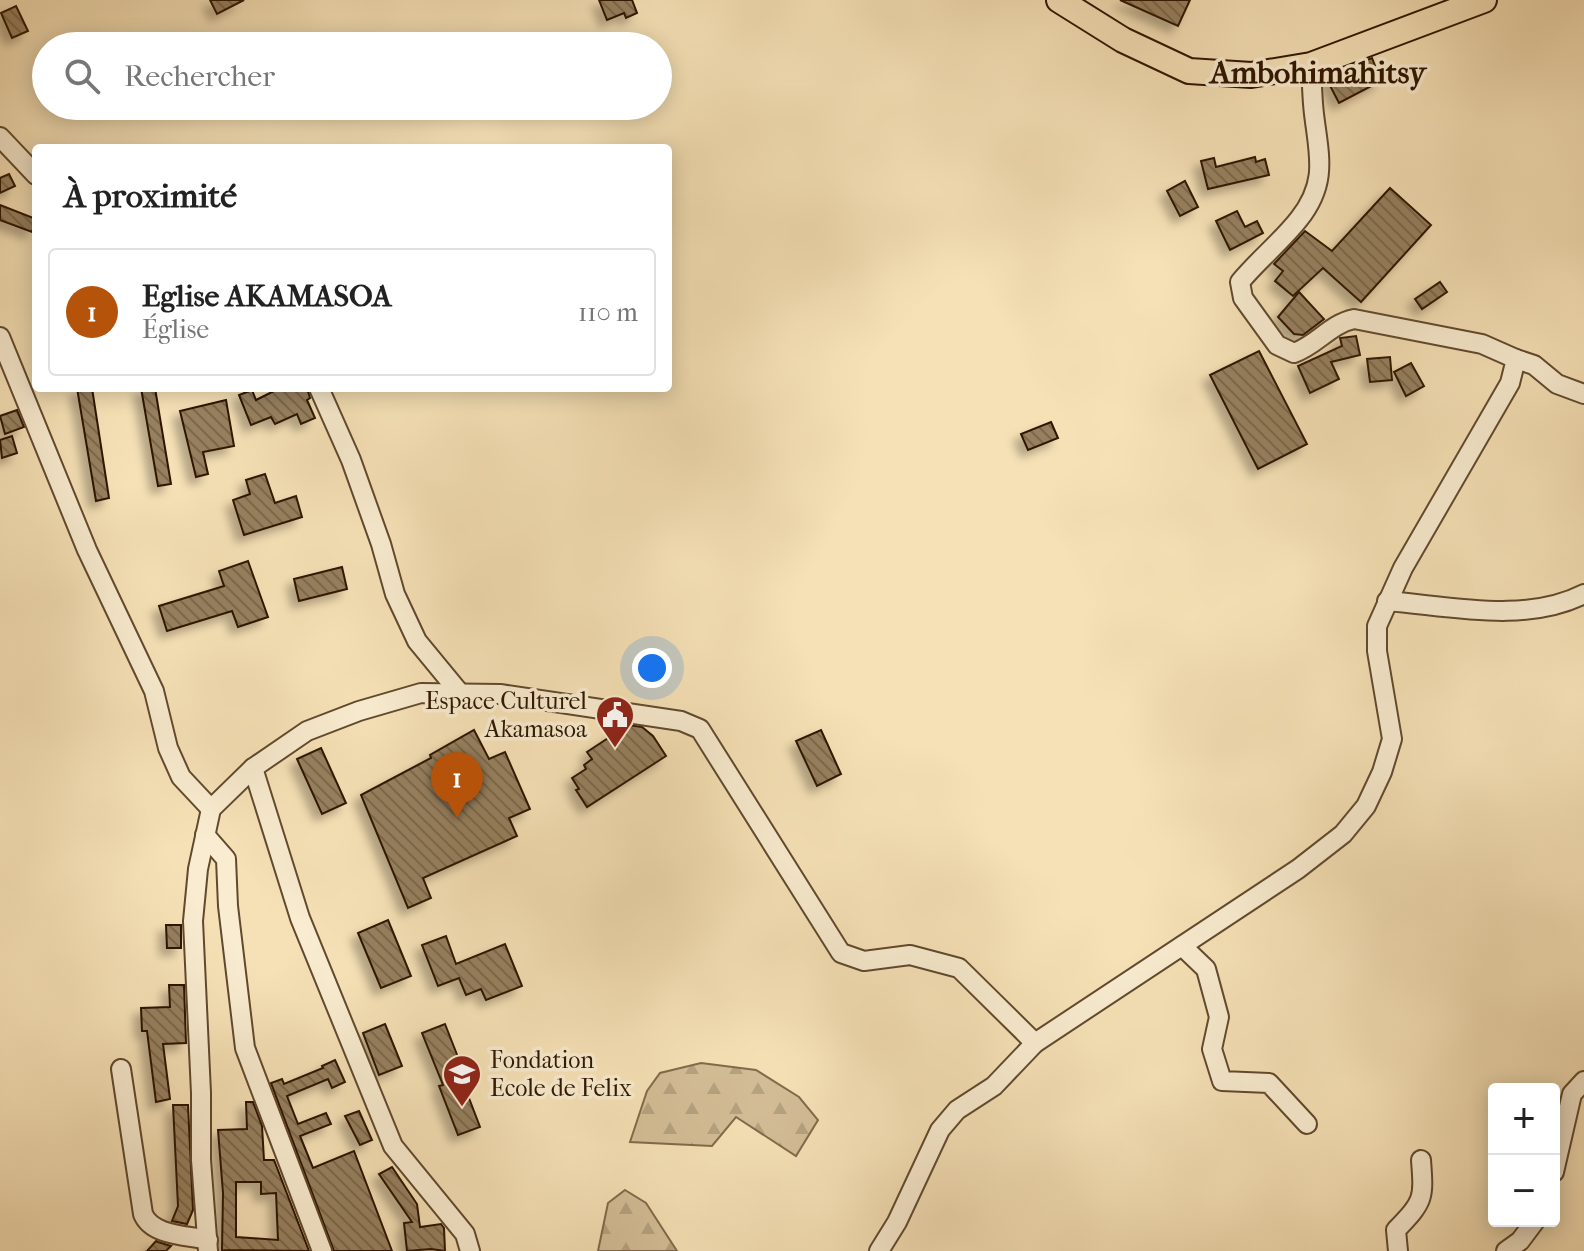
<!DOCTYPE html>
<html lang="fr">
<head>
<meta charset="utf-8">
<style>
	:root { --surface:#fff; --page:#f2f2f2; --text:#222; --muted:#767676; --line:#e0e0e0; --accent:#b45309 }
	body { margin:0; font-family:"IM FELL French Canon",serif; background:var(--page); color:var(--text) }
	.controls { position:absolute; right:24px; bottom:24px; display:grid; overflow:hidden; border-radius:8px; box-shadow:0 4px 20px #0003 }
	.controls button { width:72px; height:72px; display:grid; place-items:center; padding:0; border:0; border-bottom:2px solid var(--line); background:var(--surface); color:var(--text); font:40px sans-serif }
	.you { position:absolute; left:652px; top:668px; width:28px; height:28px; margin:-20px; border:6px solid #fff; border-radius:50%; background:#1a73e8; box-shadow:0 0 0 12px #1a73e833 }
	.badge { display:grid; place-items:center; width:52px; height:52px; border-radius:50%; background:var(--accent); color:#fff; font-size:26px; font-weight:700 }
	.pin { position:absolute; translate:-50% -66px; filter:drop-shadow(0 2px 4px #0008) }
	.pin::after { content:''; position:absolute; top:42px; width:28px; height:24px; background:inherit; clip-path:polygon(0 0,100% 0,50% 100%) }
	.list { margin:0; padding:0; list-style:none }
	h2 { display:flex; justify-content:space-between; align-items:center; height:104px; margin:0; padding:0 32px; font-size:34px }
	h2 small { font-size:26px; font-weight:400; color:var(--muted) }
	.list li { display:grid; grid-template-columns:52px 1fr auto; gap:24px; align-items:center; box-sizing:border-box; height:128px; margin:0 16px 16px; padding:0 16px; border:2px solid var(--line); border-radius:8px }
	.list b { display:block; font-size:30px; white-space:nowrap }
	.list p { margin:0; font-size:26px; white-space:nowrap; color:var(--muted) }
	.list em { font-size:26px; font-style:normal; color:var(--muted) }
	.icon { flex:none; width:44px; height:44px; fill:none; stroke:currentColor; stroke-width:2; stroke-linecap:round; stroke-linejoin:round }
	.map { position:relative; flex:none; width:1584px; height:1251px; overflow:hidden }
	.search { position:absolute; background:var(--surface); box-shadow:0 4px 20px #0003; left:32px; top:32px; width:640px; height:88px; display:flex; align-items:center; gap:20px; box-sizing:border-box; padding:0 28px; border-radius:44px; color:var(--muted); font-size:30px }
	.panel { position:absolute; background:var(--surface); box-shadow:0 4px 20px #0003; left:32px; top:144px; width:640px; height:248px; border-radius:8px }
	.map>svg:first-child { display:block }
	.forest { fill:url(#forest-firs); stroke:#826a4c; stroke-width:2 }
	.building { fill:url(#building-back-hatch); stroke:#2f1600; stroke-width:2; fill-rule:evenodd; filter:url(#shadow) }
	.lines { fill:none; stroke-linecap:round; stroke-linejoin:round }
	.minor-casing { stroke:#61492e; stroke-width:22 }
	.major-casing { stroke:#2f1600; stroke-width:28 }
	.minor { stroke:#f9ecd0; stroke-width:18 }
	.major { stroke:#f6e1b6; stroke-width:24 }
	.labels { text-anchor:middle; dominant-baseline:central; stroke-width:7; stroke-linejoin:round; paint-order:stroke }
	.poi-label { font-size:24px; fill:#2f1600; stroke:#f9ecd0; text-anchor:end }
	.district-label { font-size:32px; font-weight:bold; fill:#2f1600; stroke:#f9ecd0 }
</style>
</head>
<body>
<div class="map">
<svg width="1584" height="1251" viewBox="0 0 1584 1251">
	<defs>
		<pattern id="forest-firs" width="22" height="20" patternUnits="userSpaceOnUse" patternTransform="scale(2)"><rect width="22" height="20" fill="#d4be97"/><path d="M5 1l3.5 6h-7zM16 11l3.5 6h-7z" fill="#b6a380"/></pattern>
		<pattern id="building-back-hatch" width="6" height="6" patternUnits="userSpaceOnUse" patternTransform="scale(2)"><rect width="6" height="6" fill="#96805f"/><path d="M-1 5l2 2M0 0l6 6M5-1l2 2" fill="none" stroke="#7b684c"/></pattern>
		<filter id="shadow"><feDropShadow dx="-7" dy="7" stdDeviation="4" flood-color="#0004"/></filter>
	</defs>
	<rect width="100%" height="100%" fill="#f6e1b6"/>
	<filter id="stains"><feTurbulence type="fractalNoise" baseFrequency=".0025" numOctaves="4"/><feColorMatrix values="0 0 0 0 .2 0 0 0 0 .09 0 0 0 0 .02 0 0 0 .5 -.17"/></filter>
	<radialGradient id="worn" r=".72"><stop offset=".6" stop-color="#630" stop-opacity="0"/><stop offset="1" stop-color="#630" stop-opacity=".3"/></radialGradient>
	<!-- forest -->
	<g class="forest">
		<path d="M701,1063l55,7 43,27 19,23 -22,36 -60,-39 -24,29 -82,-4 17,-51 13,-18z"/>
		<path d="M625,1190l21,13 31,48h-79l10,-48z"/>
	</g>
	<!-- building -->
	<g class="building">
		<path d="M210,0h34l-27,14z"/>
		<path d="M599,0h33l5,13 -11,5 -2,-5 -17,7z"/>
		<path d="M1120,0h70l-12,26z"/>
		<path d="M16,6l12,25 -16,7 -11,-25z"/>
		<path d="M1372,58l9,23 -42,22 -14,-27z"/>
		<path d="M1255,157l1,5 9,-3 4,16 -61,14 -7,-28 13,-3 2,9z"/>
		<path d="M9,174l6,12 -15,7v-15z"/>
		<path d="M1185,181l13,26 -18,9 -13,-25z"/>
		<path d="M1390,188l41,37 -70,77 -38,-34 -30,28 -18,-15 8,-10 -9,-7 31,-33 27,20z"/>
		<path d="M0,205l36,14 -4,13 -32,-12z"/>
		<path d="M1237,211l8,16 12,-6 6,12 -33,17 -14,-29z"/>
		<path d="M1440,282l7,10 -25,17 -7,-10z"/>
		<path d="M1299,292l25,27 -21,16 -9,-1 -16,-17z"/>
		<path d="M1356,336l4,19 -29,7 8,17 -29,14 -12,-27 44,-20 -2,-8z"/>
		<path d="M1259,351l48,93 -49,25 -48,-94z"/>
		<path d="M1390,357l2,23 -22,2 -3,-23z"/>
		<path d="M1411,363l13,23 -18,10 -12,-24z"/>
		<path d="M77,388h15l17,110 -13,3z"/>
		<path d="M141,388h14l16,96 -13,2z"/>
		<path d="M280,388h27l3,10 -3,2 8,18 -14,6 -4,-10 -22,10 -4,-7 -20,8 -12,-30 13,-5 4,10z"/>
		<path d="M226,400l8,46 -31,6 5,22 -12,3 -16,-66z"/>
		<path d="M17,410l7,17 -19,7 -5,-18z"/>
		<path d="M1051,422l7,16 -30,12 -7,-16z"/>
		<path d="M12,436l5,17 -15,5 -2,-18z"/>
		<path d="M265,474l10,29 21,-7 6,21 -58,18 -11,-35 17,-6 -4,-14z"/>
		<path d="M248,561l20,56 -30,10 -6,-16 -65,20 -8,-25 65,-20 -5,-15z"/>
		<path d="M342,567l5,22 -48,12 -5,-22z"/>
		<path d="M628,725l14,2 11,9 13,20 -79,51 -11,-17 3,-1 -7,-11 14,-9 -2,-4 8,-6 -5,-7z"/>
		<path d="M474,730l15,29 16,-7 25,57 -21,9 8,18 -94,42 8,20 -23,10 -47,-113 70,-37 -1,-3z"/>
		<path d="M821,730l20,44 -24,12 -21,-45z"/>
		<path d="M321,748l25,55 -24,11 -25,-55z"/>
		<path d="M388,920l23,56 -30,12 -23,-55z"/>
		<path d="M166,925h15v23h-14z"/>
		<path d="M446,936l10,28 49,-20 17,42 -36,14 -5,-11 -15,6 -7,-17 -21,8 -16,-41z"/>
		<path d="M169,985h15l2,58 -23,1 7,55 -14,3 -9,-71h-5l-1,-23 29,-1z"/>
		<path d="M385,1024l17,42 -23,9 -16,-42z"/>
		<path d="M445,1024l18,46 -4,2 21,55 -22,8 -19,-49 4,-1 -21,-52z"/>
		<path d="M335,1060l10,22 -13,6 -4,-9 -41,17 11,28 28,-11 5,11 -31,12 13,32 41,-17 38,100h-58l-63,-168 11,-4 2,5 39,-16 -1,-2z"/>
		<path d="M246,1102h7l9,24 2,34h10l35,91 -87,-1 1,-57 -5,-63 29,-1zM236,1182h25v12l15,-1 2,47 -42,-3z"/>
		<path d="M173,1105h15l5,105 -6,14 -15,-3 6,-15z"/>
		<path d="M359,1111l13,29 -12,5 -15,-29z"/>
		<path d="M392,1167l25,37 3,23 21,-3 3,4 1,23 -14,-2 -24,2 -3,-28 8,-1 -33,-48z"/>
		<path d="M156,1241l2,1 13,4 -5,5h-19z"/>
	</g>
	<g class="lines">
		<defs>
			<g id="minor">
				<path d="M0,137l36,38"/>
				<path d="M0,337l87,213 67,141 14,57 13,29 30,32"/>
				<path d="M1516,359l18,6 23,19 27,10"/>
				<path d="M319,388l32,72 30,84 14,50 22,47 42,51"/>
				<path d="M1387,601c63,5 138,23 197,-7"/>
				<path d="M253,768l47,150 93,228 72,88 5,17"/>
				<path d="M205,835l21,24 2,47 17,142 77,203"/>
				<path d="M1182,946l24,23 13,48 -7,32 10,32 47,2 38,41"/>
				<path d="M121,1069l22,145c9,22 44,21 65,26"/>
				<path d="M1554,1172l18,-78 12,-13"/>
				<path d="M208,1251l-7,-91v-67l-8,-172 5,-52 13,-60 42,-41 54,-37 52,-20 62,-18 79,1 181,27 19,8 141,224 23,8 46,-6 49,13 76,75"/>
				<path d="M879,1251l18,-29 43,-92 17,-20 37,-24 41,-43 263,-174 45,-35 23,-28 16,-34 10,-33 -15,-88v-25l26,-58 107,-185 6,-24 -34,-15 -128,-25c-24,5 -37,26 -60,34l-17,-8 -34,-47 -3,-16c18,-22 41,-40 59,-63 29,-37 20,-63 15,-105 -2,-16 -2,-33 -3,-49"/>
				<path d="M1398,1251l-2,-21c28,-29 28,-31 25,-70"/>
				<path d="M1506,1251l14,-10 15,-20"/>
			</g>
			<path id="major" d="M1059,0l64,40 66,31 62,4 60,-10 173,-65"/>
		</defs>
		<!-- minor casing -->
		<use href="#minor" class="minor-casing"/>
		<!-- major casing -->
		<use href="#major" class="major-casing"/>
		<!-- minor -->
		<use href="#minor" class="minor"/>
		<!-- major -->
		<use href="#major" class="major"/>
	</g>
	<!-- icons -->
	<defs>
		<symbol id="civic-pin" viewBox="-11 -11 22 30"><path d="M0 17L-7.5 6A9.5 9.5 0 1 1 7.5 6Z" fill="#8f2418" stroke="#f9ecd0"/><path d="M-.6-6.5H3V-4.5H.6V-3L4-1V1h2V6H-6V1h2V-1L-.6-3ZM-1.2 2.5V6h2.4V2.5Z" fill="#fff"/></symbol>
		<symbol id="school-pin" viewBox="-11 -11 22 30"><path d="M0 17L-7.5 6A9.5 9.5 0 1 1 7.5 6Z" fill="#8f2418" stroke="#f9ecd0"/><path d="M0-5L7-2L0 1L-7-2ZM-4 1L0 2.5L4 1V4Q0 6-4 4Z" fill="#fff"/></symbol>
	</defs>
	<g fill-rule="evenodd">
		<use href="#civic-pin" x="593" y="693" width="44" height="60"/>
		<use href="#school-pin" x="440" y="1052" width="44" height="60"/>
	</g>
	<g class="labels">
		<!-- poi labels -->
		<g class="poi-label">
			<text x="587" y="701">Espace Culturel<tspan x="587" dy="28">Akamasoa</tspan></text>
			<text x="490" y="1060" text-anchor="start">Fondation<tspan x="490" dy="28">Ecole de Felix</tspan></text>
		</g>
		<!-- district labels -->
		<g class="district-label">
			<text x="1318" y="72">Ambohimahitsy</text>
		</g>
	</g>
	<rect width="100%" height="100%" filter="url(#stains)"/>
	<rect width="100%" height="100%" fill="url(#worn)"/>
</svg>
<div class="controls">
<button>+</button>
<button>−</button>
</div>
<div class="you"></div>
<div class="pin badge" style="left:457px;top:818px">1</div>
<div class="search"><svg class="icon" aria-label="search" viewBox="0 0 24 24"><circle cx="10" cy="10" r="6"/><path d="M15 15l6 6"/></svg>Rechercher</div>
<section class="panel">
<h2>À proximité<small></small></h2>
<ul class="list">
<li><span class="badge">1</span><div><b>Eglise AKAMASOA</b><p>Église</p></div><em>110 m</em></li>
</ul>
</section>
</div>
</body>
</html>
